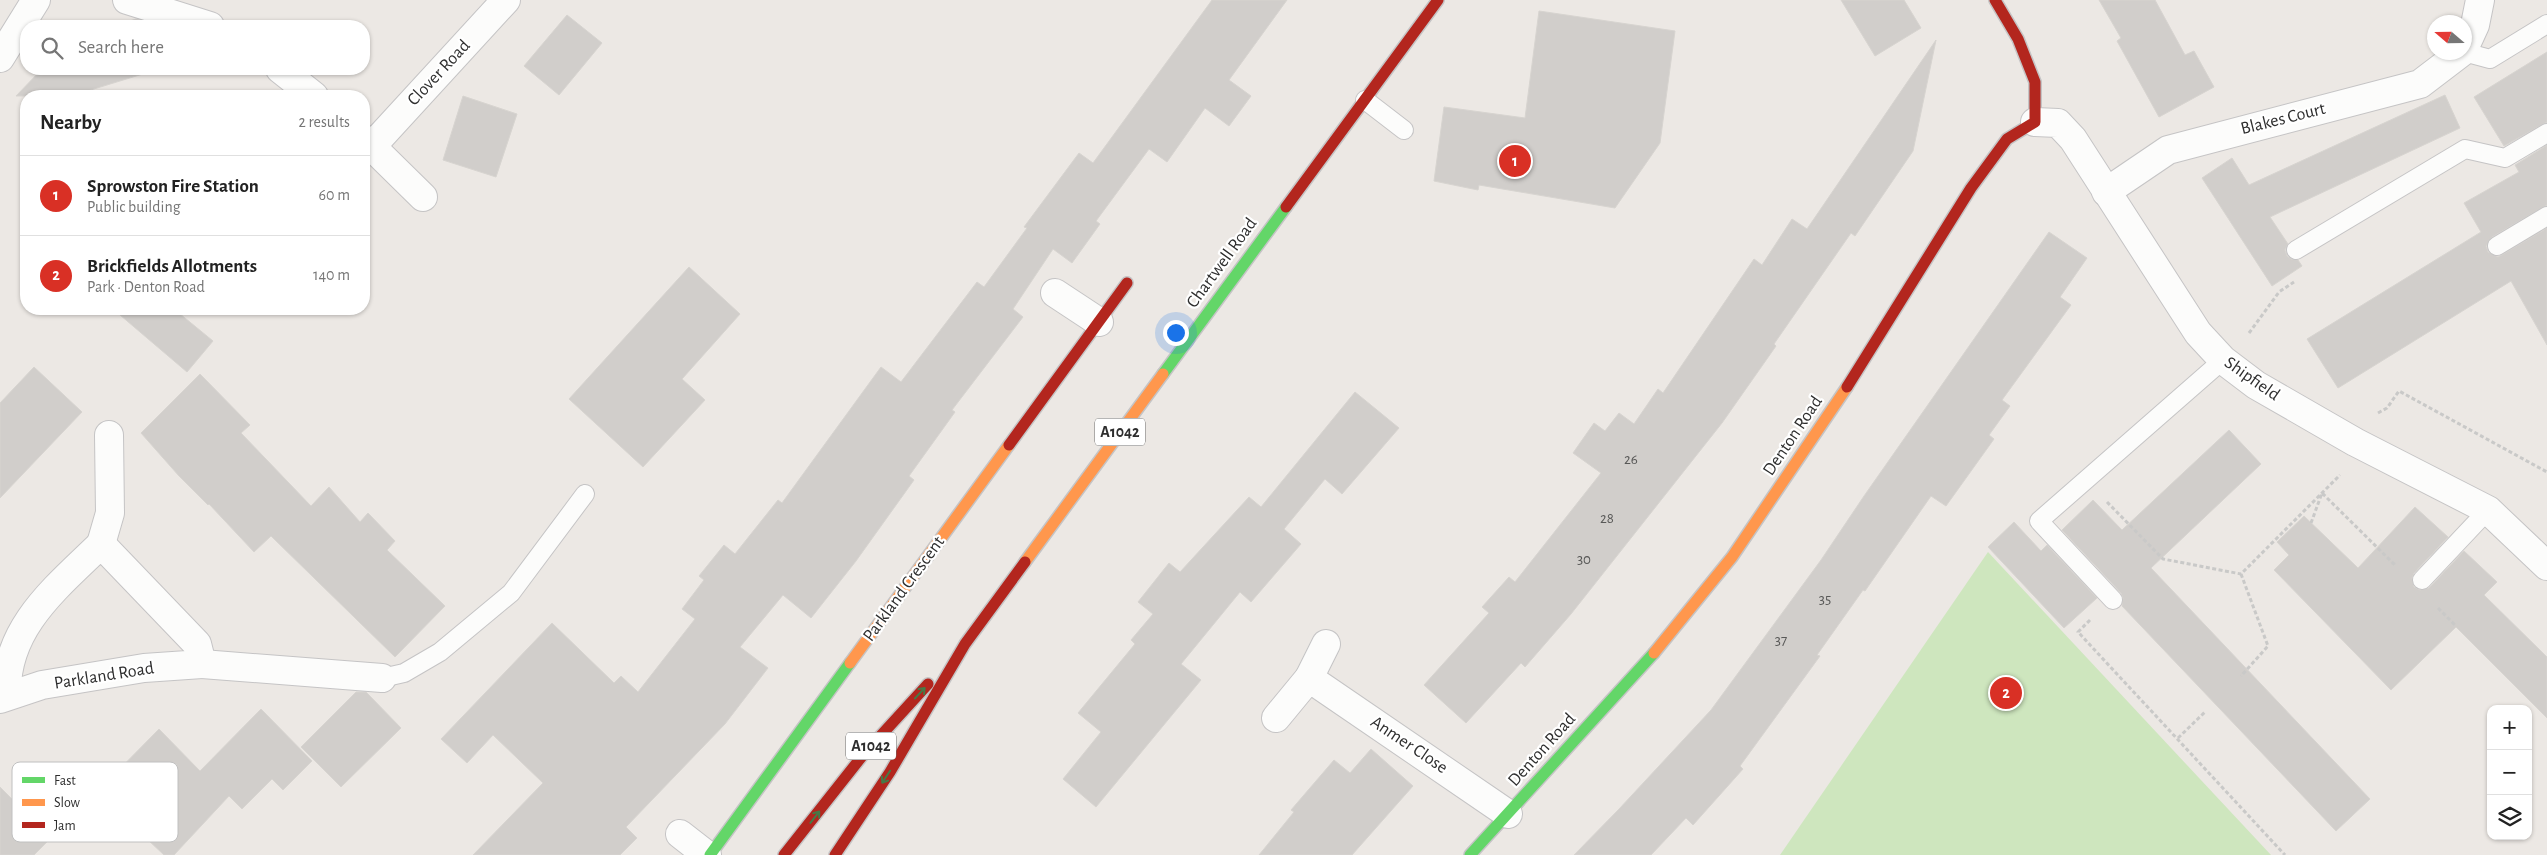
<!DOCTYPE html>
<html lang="en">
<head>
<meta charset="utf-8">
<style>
	:root { --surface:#fff; --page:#f2f2f2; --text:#222; --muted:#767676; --line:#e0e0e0; --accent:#d93025 }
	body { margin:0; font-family:"Alegreya Sans",sans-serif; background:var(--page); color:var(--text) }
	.controls { position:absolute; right:15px; bottom:15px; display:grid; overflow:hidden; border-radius:10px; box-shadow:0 1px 4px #0004 }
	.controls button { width:45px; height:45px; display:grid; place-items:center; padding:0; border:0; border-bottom:1px solid var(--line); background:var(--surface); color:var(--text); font:25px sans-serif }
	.compass { position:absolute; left:2427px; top:15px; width:45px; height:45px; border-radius:50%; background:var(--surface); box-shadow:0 1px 4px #0004; rotate:290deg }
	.you { position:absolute; left:1175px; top:332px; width:18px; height:18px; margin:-12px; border:4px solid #fff; border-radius:50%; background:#1a73e8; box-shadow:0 0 0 8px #1a73e833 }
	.badge { display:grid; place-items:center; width:32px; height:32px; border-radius:50%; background:var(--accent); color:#fff; font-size:16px; font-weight:700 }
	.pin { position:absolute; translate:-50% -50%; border:2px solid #fff; box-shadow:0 1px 5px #0006 }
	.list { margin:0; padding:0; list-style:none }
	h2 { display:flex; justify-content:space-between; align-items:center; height:65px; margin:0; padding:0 20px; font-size:21px }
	h2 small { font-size:16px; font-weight:400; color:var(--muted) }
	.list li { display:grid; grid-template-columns:32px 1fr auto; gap:15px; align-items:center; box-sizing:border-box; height:80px; padding:0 20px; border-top:1px solid var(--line) }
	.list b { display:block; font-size:19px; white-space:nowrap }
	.list p { margin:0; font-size:16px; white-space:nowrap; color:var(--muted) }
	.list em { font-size:16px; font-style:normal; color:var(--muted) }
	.icon { flex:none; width:28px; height:28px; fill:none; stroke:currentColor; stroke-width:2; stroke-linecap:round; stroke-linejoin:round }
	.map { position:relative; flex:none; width:2547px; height:855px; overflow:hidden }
	.search { position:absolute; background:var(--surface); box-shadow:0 1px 4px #0004; left:20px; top:20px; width:350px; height:55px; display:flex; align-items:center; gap:12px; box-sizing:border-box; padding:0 18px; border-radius:20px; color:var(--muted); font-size:19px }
	.panel { position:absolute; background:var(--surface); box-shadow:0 1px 4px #0004; left:20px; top:90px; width:350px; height:225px; border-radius:20px }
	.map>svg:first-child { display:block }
	.green { fill:#cee6be }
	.building { fill:#d1cecb; stroke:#d7d4d0 }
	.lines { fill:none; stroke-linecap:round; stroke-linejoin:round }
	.lane-casing { stroke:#c5c4c5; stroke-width:20 }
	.street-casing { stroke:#c5c4c5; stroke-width:30 }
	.fast-casing { stroke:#c5c4c5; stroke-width:14 }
	.slow-casing { stroke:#c5c4c5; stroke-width:14 }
	.jam-casing { stroke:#c5c4c5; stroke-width:14 }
	.path { stroke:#c9c9c8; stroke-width:3; stroke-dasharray:4 2.5; stroke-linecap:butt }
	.lane { stroke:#fcfcfb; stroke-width:18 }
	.street { stroke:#fcfcfb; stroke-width:28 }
	.fast { stroke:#63d668; stroke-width:11 }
	.slow { stroke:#ff974d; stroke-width:11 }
	.jam { stroke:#b3261e; stroke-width:11 }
	.oneway { stroke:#467a48 }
	.labels { text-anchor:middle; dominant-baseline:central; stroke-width:4.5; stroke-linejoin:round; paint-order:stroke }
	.number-label { font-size:15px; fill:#585857 }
	.shield { fill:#fff; stroke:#6d6d6d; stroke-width:1 }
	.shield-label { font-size:16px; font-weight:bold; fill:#2e2e2e }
	.street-label { font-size:18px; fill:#2e2e2e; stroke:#fff }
	.key { fill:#fff; stroke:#c0c0c0; stroke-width:1 }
	.key-label { font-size:14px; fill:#2e2e2e }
</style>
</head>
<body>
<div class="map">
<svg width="2547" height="855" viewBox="0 0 2547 855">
	<rect width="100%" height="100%" fill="#ece8e4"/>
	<!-- green -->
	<path class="green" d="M1988,552l283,303h-491z"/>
	<!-- building -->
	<g class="building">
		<path d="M1212,0h75l-58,80 22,16 -22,30 -24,-18 -38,54 -18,-13 -53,72 4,3 -28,39 -19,-14 -40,60 10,8 -71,93 3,2 -46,64 5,4 -58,81 -45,57 -28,-23 -43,52 28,21 -43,56 -99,103 11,11 -17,17h-147l70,-72 -50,-48 -26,28 -26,-24 111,-116 62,60 7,-7 17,16 57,-73 -13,-10 22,-29 -5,-4 25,-31 11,9 43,-54 4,3 99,-136 20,15 76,-100 7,5 43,-59 -3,-1 55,-74 14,10z"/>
		<path d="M1841,0h63l17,28 -46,28z"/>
		<path d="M2099,0h56l30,55 9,-4 20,36 -55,30 -42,-76 4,-3z"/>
		<path d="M1539,11l136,20 -15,112 -45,65 -136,-23 -1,5 -44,-9 10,-74 81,11z"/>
		<path d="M567,15l35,28 -43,52 -35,-29z"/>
		<path d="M136,19l15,5 1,2h-38z"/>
		<path d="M1936,40l-23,111 -58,85 -4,-3 -77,111 2,2 -54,77 -151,191 -46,53 -4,-4 -55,60 -42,-38 65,-72 -7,-6 27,-30 6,5 86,-109 -28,-20 21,-30 11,8 14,-18 15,11 24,-35 5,4 91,-134 8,6 30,-46 15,10z"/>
		<path d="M2547,52v70l-43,24 -30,-49z"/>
		<path d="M42,69h117l-88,27h-55z"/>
		<path d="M2445,95l15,33 -190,89 18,27 -3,6 2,6 4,3 7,1 4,6 -30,20 -70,-108 30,-20 17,27z"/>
		<path d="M463,96l54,18 -21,63 -53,-17z"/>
		<path d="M2547,145v60l-55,32 -6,9 2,6 10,5 49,-29v117l-36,-64 -173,107 -31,-49 174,-107 -17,-29 55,-31 -4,-7z"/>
		<path d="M2049,232l38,26 -27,39 11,8 -69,95 8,6 -21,29 5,4 -48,67 -15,-10 -66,95 -2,-1 -46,65 3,1 -80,110 3,3 -50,56 -7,-7 -35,37h-77l45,-46 92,-99 110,-150 43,-64z"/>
		<path d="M689,267l51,47 -58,65 23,21 -62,67 -74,-68z"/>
		<path d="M113,309h61l39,32 -26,31z"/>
		<path d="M34,367l48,45 -82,86v-95z"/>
		<path d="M200,374l50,51 -9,8 70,73 18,-19 31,35 8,-9 27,28 -8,9 58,56 -50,51 -124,-121 -17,16 -45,-48 -1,1 -29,-29 -38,-43z"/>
		<path d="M1355,392l44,36 -57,66 -17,-15 -41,50 17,15 -50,58 -11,-10 -59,72 20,16 -105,127 -33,-28 38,-47 -23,-19 57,-69 -4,-4 22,-26 -15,-12 31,-39 11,9 69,-75 12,10z"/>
		<path d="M2229,430l32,34 -110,104 219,231 -34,32 -214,-225 1,-8 -2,-5 -59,-63 31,-30 29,30z"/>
		<path d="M2415,507l33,30 -34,36 -2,5 2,9 6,3 9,-2 35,-37 33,31 -13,13 63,62v61l-91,-91 -65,63 -117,-120 15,-15 -12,-13 27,-26 54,52z"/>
		<path d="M2014,522l27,29 6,-6 50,53 -33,30 -76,-81z"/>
		<path d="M356,692h10l35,36 -60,59 -40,-40z"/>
		<path d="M261,709l51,52 -29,29 -11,-11 -30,30 -13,-13 -55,59h-10l-67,-63 62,-63 41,42z"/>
		<path d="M1371,749l42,37 -61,69h-93l35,-43 -3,-2 43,-50 16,13z"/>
		<path d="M0,787l24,24 13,-11 25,27 -28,28h-34z"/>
	</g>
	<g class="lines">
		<defs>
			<g id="lane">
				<path d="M2464,52l26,7 57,-35"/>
				<path d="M1365,100l39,30"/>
				<path d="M2497,246l50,-30"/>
				<path d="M2296,250l169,-101 40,9 42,-25"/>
				<path d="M2422,580l66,-70"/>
				<path d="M2113,600l-74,-79 184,-161"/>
				<path d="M382,678l22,-5 36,-21 71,-59 74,-99"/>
			</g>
			<g id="street">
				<path d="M127,0l83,26"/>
				<path d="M2464,49l11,-24 5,-25"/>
				<path d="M0,58l36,-58"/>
				<path d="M280,69l34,27"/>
				<path d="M2035,122l23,1 15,16 125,194 25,27 33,25 99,57 133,68 59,56"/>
				<path d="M364,139l59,58"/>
				<path d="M372,146l134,-146"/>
				<path d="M2106,192l62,-42 252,-66 42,-32"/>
				<path d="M1055,293l44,29"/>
				<path d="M101,544l9,-31 -1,-78"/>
				<path d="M202,664l180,14"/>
				<path d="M1309,678l17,-34"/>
				<path d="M0,699l42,-14 102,-17 58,-4 -5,-20 -96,-100c-44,43 -97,84 -94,151"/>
				<path d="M1276,718l33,-40 199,136"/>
				<path d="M680,834l27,21"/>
			</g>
			<g id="fast">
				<path d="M1163,374l123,-167"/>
				<path d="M710,855l140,-192"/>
				<path d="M1470,855l184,-202"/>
			</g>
			<g id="slow">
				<path d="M1025,562l138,-188"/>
				<path d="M1654,653l78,-96 115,-170"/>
				<path d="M850,663l159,-218"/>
			</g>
			<g id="jam">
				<path d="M1286,207l152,-207"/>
				<path d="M1847,387l124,-199 36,-49 28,-17v-40l-17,-43 -23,-39"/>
				<path d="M1009,445l118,-162"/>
				<path d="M784,855l79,-100 65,-71"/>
				<path d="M835,855l55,-83 75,-128 60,-82"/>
			</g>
		</defs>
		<!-- lane casing -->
		<use href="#lane" class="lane-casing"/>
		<!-- street casing -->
		<use href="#street" class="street-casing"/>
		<!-- fast casing -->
		<use href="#fast" class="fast-casing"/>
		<!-- slow casing -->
		<use href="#slow" class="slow-casing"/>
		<!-- jam casing -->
		<use href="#jam" class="jam-casing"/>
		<!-- path -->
		<g class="path">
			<path d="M2249,333l30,-41 15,-10"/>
			<path d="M2378,413l9,-5 12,-17 148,81"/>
			<path d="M2107,502l56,57 78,15 99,-99"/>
			<path d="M2311,523l11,-30 73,72"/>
			<path d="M2241,574l27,72 -27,30"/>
			<path d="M2438,608l17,17"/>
			<path d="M2090,620l-12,12 207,223"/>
			<path d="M2178,738l27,-26"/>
		</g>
		<!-- lane -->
		<use href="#lane" class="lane"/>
		<!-- street -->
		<use href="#street" class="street"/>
		<!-- fast -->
		<use href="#fast" class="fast"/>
		<!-- slow -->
		<use href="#slow" class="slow"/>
		<!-- jam -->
		<use href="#jam" class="jam"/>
	</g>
	<!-- one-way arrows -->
	<defs><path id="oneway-shaft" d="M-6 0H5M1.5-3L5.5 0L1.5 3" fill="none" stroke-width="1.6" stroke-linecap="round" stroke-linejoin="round" transform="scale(1.25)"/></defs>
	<g class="oneway">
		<use href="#oneway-shaft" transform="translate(920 693) rotate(-47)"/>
		<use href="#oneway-shaft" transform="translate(886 777) rotate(123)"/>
		<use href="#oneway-shaft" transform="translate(815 817) rotate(-52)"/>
	</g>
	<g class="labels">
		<!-- number labels -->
		<g class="number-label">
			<text x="1631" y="459">26</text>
			<text x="1607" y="518">28</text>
			<text x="1584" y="559">30</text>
			<text x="1825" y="599">35</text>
			<text x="1781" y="640">37</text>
		</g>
		<!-- shield labels -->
		<g class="shield">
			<rect x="1095" y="418.5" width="50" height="27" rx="4"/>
			<rect x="846" y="732.5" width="50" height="27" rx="4"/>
		</g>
		<g class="shield-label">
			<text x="1120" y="432">A1042</text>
			<text x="871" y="746">A1042</text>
		</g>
		<!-- street labels -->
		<g class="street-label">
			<text transform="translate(439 73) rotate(-47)">Clover Road</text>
			<text transform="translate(2283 119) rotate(-14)">Blakes Court</text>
			<text transform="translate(1222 263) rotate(-54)">Chartwell Road</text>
			<text transform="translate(2252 379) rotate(35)">Shipfield</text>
			<text transform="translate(1793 436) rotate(-56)">Denton Road</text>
			<text transform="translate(904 589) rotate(-54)">Parkland Crescent</text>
			<text transform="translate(104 676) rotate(-9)">Parkland Road</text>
			<text transform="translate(1409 745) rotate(34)">Anmer Close</text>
			<text transform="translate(1542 750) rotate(-48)">Denton Road</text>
		</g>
	</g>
	<!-- legend -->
	<rect x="12" y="762" width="166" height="80" rx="8" class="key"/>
	<rect x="22" y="777" width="23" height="6" fill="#63d668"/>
	<rect x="22" y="799" width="23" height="7" fill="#ff974d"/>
	<rect x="22" y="822" width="23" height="6" fill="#b3261e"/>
	<g class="key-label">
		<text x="54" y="785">Fast</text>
		<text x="54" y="807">Slow</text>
		<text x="54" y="830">Jam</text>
	</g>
</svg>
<div class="controls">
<button>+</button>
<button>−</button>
<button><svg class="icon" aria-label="layers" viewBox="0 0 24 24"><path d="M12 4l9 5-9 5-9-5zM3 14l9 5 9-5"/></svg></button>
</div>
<svg class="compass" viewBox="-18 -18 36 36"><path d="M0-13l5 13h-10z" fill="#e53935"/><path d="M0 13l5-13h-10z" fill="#767676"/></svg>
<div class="you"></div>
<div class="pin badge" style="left:1515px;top:161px">1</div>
<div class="pin badge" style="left:2006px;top:693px">2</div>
<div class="search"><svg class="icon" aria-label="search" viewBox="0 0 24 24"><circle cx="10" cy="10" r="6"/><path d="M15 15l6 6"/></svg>Search here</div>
<section class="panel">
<h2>Nearby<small>2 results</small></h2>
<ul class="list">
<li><span class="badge">1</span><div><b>Sprowston Fire Station</b><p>Public building</p></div><em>60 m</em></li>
<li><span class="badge">2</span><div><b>Brickfields Allotments</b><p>Park · Denton Road</p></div><em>140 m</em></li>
</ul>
</section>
</div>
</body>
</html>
